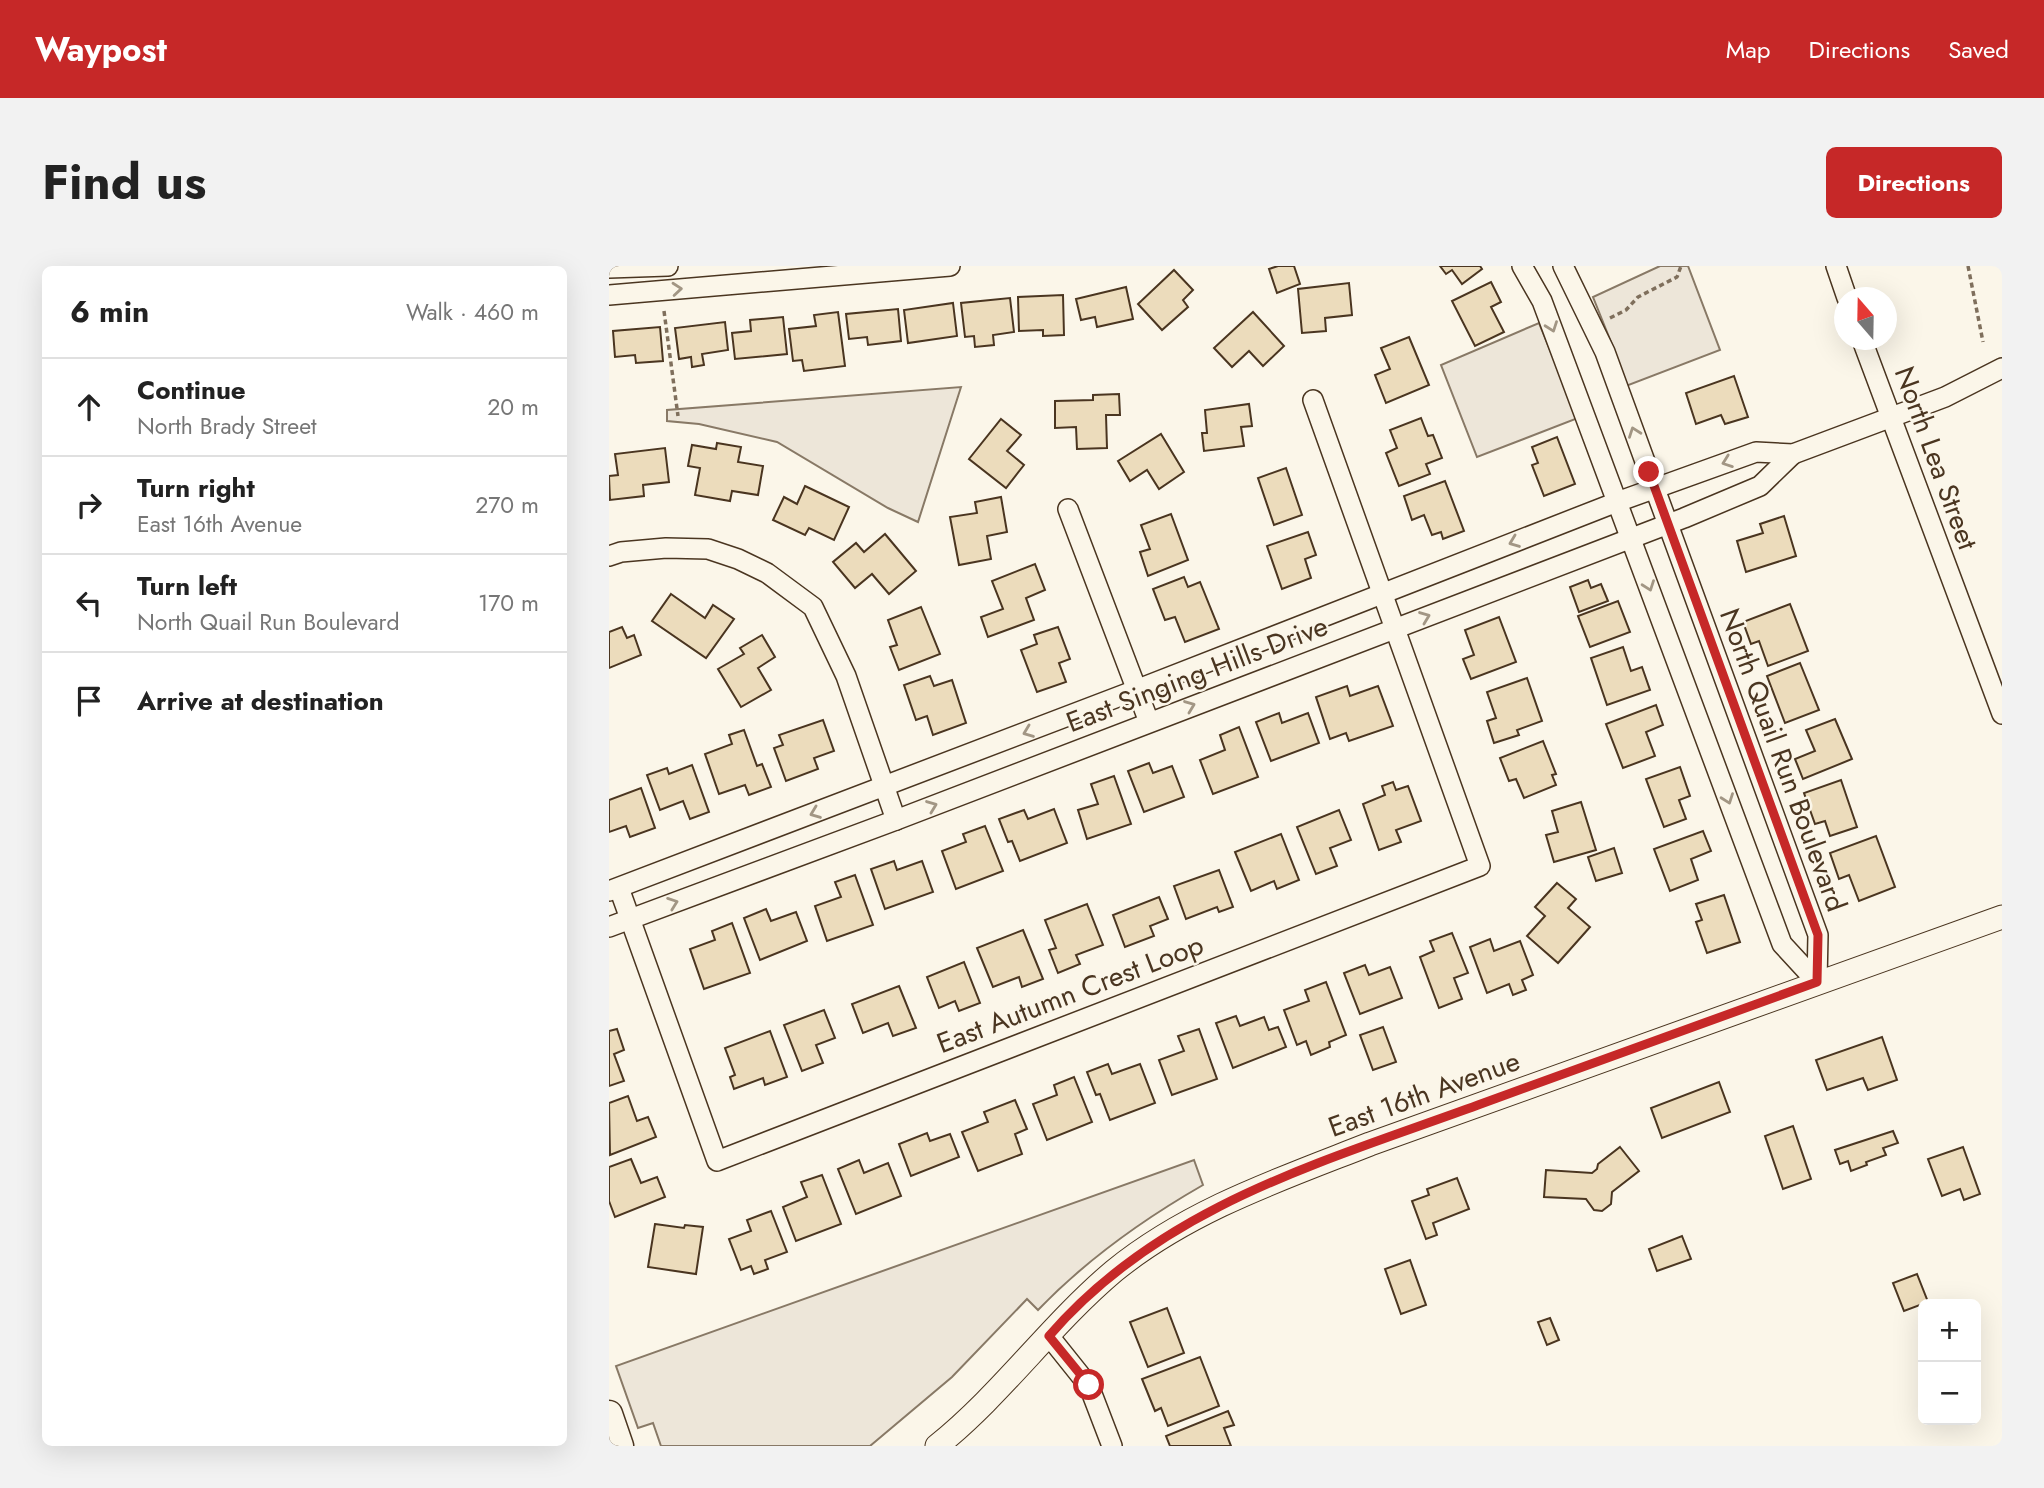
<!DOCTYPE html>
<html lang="en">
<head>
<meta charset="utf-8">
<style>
	:root { --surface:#fff; --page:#f2f2f2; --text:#222; --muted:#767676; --line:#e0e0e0; --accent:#c62828 }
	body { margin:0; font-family:Jost,sans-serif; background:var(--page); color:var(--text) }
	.controls { position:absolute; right:21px; bottom:21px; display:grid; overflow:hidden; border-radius:10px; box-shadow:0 7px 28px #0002 }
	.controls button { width:63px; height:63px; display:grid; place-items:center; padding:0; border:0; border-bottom:2px solid var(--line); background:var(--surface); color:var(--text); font:35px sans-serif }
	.compass { position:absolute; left:1225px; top:21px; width:63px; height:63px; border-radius:50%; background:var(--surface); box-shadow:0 7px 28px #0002; rotate:340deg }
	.stop { position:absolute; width:21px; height:21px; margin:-16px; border:5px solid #c62828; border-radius:50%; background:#fff }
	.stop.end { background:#c62828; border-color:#fff; box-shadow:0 2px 7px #0008 }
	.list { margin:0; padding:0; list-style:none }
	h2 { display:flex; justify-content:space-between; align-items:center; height:91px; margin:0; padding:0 28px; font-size:30px }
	h2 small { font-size:23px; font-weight:400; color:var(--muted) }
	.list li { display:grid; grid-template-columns:46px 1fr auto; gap:21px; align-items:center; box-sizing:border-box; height:98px; padding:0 28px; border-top:2px solid var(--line) }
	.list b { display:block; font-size:26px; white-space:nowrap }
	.list p { margin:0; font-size:23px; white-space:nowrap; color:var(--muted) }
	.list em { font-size:23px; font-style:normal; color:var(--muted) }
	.icon { flex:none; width:38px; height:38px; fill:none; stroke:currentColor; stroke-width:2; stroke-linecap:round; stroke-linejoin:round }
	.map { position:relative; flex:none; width:1393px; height:1180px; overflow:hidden; border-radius:10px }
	header { display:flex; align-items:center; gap:42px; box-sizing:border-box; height:98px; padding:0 35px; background:var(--accent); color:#fff }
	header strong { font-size:33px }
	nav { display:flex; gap:38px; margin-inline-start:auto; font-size:24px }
	.intro { display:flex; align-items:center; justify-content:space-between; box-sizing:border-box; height:168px; padding:0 42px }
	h1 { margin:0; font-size:49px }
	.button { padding:18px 32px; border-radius:10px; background:var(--accent); color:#fff; font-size:24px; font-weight:700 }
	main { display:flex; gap:42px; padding:0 42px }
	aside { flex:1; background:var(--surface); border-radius:10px; box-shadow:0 7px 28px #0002 }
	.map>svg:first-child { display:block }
	.green { fill:#ede6d9; stroke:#887966; stroke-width:2 }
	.building { fill:#ecdcbc; stroke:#4a3520; stroke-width:2 }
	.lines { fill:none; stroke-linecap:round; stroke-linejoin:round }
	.minor-casing { stroke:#4a3520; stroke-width:22 }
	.tertiary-casing { stroke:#4a3520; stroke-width:25 }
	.secondary-casing { stroke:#4a3520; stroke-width:29 }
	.path { stroke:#7f6f5c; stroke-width:3.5; stroke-dasharray:5 3.5; stroke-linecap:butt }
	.minor { stroke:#fbf6e9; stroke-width:19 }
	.tertiary { stroke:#fbf6e9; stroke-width:23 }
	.secondary { stroke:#fbf6e9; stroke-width:26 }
	.oneway { stroke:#a29684 }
	.route { stroke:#c62828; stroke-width:9 }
	.labels { text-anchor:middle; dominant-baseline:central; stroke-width:5; stroke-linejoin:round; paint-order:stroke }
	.street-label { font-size:28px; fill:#4a3520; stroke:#fbf6e9 }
</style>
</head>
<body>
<header>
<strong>Waypost</strong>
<nav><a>Map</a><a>Directions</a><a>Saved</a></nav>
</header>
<div class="intro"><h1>Find us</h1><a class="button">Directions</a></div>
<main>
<aside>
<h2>6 min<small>Walk · 460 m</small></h2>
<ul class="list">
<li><svg class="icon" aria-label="ahead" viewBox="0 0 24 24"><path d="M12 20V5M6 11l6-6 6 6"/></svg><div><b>Continue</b><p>North Brady Street</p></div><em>20 m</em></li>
<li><svg class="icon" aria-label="right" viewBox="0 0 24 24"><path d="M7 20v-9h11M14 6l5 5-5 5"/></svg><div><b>Turn right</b><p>East 16th Avenue</p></div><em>270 m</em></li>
<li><svg class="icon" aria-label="left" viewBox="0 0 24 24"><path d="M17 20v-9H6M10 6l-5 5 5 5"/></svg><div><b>Turn left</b><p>North Quail Run Boulevard</p></div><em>170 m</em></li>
<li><svg class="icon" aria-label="arrive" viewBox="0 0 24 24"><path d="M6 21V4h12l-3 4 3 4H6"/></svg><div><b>Arrive at destination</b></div></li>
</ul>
</aside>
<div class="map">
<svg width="1393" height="1180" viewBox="0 0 1393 1180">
	<rect width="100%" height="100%" fill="#fbf6e9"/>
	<!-- green -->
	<g class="green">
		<path d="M1051,0h28l32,84 -94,36 -13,-39 -20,-50z"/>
		<path d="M930,57l39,95 -101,39 -36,-92z"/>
		<path d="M352,121l-43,135 -30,-14 -111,-66 -78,-18 -32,-3v-11z"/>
		<path d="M585,894l9,25c-61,35 -116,74 -165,125l-11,-11 -75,78 -82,69h-209l-8,-23 -15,5 -22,-62z"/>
	</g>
	<!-- building -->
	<g class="building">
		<path d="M669,0h16l6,18 -23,9 -8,-24z"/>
		<path d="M831,0h40l2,3 -20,15 -10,-14 -6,4z"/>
		<path d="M565,4l19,20 -10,10 5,7 -26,23 -24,-26z"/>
		<path d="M882,16l10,20 -10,5 13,25 -29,14 -23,-45z"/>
		<path d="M740,17l3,32 -27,3 1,13 -24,2 -4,-44z"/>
		<path d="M517,21l7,32 -36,8 -2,-10 -14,3 -5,-21z"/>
		<path d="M454,29l1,40 -21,1v-6l-24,1 -1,-34z"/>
		<path d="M401,32l4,34 -21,3 1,10 -19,2 -1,-11 -9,1 -4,-34z"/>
		<path d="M344,37l4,33 -49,7 -4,-33z"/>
		<path d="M289,43l3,32 -33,4 -1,-8 -18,2 -3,-25z"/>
		<path d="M229,46l7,54 -41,5 -2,-11 -9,1 -4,-32 27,-3 -2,-11z"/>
		<path d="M644,46l31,34 -21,20 -14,-15 -17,16 -18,-19z"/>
		<path d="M174,51l4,37 -52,5 -3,-26 19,-2 -1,-11z"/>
		<path d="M116,56l3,28 -26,4 2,11 -12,2 -1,-10 -12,2 -4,-31z"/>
		<path d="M51,61l3,34 -27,2 -1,-8 -20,2 -2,-26z"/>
		<path d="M800,71l20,48 -43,18 -11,-28 15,-6 -9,-21z"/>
		<path d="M1125,110l14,41 -23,7 -4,-9 -25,9 -10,-31z"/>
		<path d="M510,128l1,21h-14l1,33 -30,1 -1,-22 -21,1v-27l38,-1v-5z"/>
		<path d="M640,138l3,22 -11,1 3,19 -40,5 -2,-18h5l-2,-23z"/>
		<path d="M812,152l7,18 5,-1 9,23 -16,6 4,10 -31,12 -13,-33 11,-5 -7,-18z"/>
		<path d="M392,153l20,16 -14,16 17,14 -18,23 -37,-29z"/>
		<path d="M552,168l23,38 -25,17 -12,-19 -17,11 -12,-20z"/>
		<path d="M948,171l18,47 -31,12 -12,-31 6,-2 -6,-16z"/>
		<path d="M108,177l24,4 -3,15 25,4 -5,29 -26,-4 -2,10 -35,-6 5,-27 -12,-2 4,-21 24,4z"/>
		<path d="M56,182l4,34 -26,3 1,11 -34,4 -1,-24 9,-1 -3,-21z"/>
		<path d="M677,202l16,47 -28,10 -16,-47z"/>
		<path d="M836,215l19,50 -21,8 -2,-7 -9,3 -8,-20 -12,5 -8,-24z"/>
		<path d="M196,220l44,21 -15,33 -25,-12 -4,7 -32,-15 11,-23 13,7z"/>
		<path d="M392,231l6,35 -20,4 4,23 -32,6 -9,-48 27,-4 -2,-11z"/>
		<path d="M562,248l17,46 -40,16 -8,-24 10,-3 -9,-24z"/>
		<path d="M1175,250l12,40 -50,16 -9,-31 26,-8 -3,-9z"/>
		<path d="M699,266l8,23 -11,4 6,19 -29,11 -15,-43z"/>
		<path d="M276,268l31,37 -27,23 -17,-20 -17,14 -22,-26 23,-19 8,9z"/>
		<path d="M426,298l10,26 -19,8 8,22 -46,17 -7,-20 22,-8 -11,-28z"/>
		<path d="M575,311l4,10 12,-5 19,47 -34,13 -10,-25 -10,3 -12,-31z"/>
		<path d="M979,314l3,8 10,-4 7,17 -29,11 -9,-25z"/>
		<path d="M62,328l34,24 8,-13 21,14 -28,39 -54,-37z"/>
		<path d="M1009,335l12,31 -40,15 -12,-31z"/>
		<path d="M1181,338l18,47 -40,15 -9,-25 -8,3 -8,-22z"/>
		<path d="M312,341l19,47 -41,16 -9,-23 7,-2 -9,-25z"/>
		<path d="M890,351l17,45 -45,17 -8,-20 11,-4 -9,-25z"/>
		<path d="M13,361l5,11 7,-3 7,20 -32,13v-36z"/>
		<path d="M449,361l12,32 -11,4 7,19 -29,10 -16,-42 16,-6 -3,-9z"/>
		<path d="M153,369l13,22 -17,11 13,22 -30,17 -23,-38 26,-15 -4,-6z"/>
		<path d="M1014,381l8,24 11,-4 8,23 -43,15 -16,-47z"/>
		<path d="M1191,397l19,47 -34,13 -18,-47z"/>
		<path d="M321,410l4,10 18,-6 14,43 -33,12 -6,-19 -11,4 -12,-35z"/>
		<path d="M918,412l15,43 -25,9 2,5 -25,8 -7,-22 9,-3 -9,-26z"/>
		<path d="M738,420l3,10 28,-10 15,40 -44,15 -3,-8 -16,6 -14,-42z"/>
		<path d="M1047,439l7,20 -17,7 9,24 -32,12 -17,-44z"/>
		<path d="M670,447l3,10 26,-10 11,30 -48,18 -15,-39z"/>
		<path d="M1226,453l17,40 -49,20 -8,-20 20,-8 -9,-21z"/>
		<path d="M214,454l11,31 -20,7 4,11 -32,12 -12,-33 9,-3 -4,-10z"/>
		<path d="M630,461l19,50 -45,17 -13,-34 25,-10 -5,-15z"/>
		<path d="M135,464l13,36 5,-2 9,23 -22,8 -4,-10 -26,9 -14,-40 27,-10 -3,-9z"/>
		<path d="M934,475l13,33 -4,1 4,10 -32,13 -8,-19 -7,2 -9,-23z"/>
		<path d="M540,497l4,10 19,-7 12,31 -40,15 -16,-41z"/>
		<path d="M83,499l17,47 -19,7 -7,-18 -23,9 -13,-35 20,-7 2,6z"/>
		<path d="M1071,501l10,29 -11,4 7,19 -22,8 -18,-48z"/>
		<path d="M505,510l17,48 -44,15 -9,-29 20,-6 -7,-20z"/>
		<path d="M1232,514l16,47 -27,9 -5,-15 -10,3 -11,-31z"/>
		<path d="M784,516l3,8 12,-4 13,35 -25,9 5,12 -22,8 -16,-46 22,-9 -3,-9z"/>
		<path d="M32,522l14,40 -25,9 -4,-11 -17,6v-32z"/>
		<path d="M972,536l15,48 -42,12 -8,-27 12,-3 -6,-21z"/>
		<path d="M445,543l13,34 -47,18 -8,-20 -4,1 -9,-23 25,-9 4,9z"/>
		<path d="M730,544l12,30 -21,8 7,18 -21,8 -19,-47z"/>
		<path d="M376,560l18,45 -47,18 -14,-38 24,-9 -3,-8z"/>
		<path d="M1094,565l8,20 -20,8 7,21 -28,11 -16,-42z"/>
		<path d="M672,568l18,46 -22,9 -3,-8 -23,10 -16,-39z"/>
		<path d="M1267,570l19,51 -36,14 -10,-26 -10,4 -9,-26z"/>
		<path d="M1005,582l8,25 -26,8 -8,-24z"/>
		<path d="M285,595l3,9 25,-9 11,31 -48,17 -14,-40z"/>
		<path d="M610,604l14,37 -14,5 -2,-5 -31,12 -12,-33z"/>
		<path d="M246,609l18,50 -46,16 -12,-35 26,-9 -6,-15z"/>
		<path d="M948,617l19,16 -8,9 22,19 -32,36 -31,-27 18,-20 -10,-9z"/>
		<path d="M1115,629l16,47 -33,11 -11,-31 6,-2 -6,-16z"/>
		<path d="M550,631l9,22 -18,7 4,10 -29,11 -12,-32z"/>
		<path d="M478,638l16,41 -27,10 4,9 -22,9 -9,-23 7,-2 -11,-28z"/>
		<path d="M157,643l5,12 25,-9 11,29 -47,19 -16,-42z"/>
		<path d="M123,657l18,50 -46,16 -14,-40 25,-9 -3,-9z"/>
		<path d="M414,664l20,49 -21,8 -3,-10 -26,10 -16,-39z"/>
		<path d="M843,667l16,40 -14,5 8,21 -23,9 -19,-51 14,-6 -4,-10z"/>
		<path d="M881,673l4,12 26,-10 13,34 -11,5 4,10 -13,5 -4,-11 -22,9 -17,-46z"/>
		<path d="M355,696l16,41 -21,8 -4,-10 -16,7 -12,-31z"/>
		<path d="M756,699l4,10 21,-8 12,31 -42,16 -16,-41z"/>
		<path d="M717,716l20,53 -17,7 1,5 -19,8 -5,-14 -9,4 -13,-35 25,-9 -4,-11z"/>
		<path d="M290,720l17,42 -23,8 -5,-13 -25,10 -11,-29z"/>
		<path d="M215,744l11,28 -19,7 7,18 -21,8 -18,-46z"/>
		<path d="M627,750l4,10 24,-9 5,13 9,-3 8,20 -53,21 -17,-45z"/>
		<path d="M774,761l13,35 -23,8 -13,-35z"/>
		<path d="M8,763l7,21 -10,4 10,27 -15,5v-55z"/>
		<path d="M590,763l18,50 -45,16 -13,-35 25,-9 -6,-15z"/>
		<path d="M161,765l17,46 -22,8 -2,-7 -29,11 -4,-12 5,-2 -10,-27z"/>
		<path d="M1273,771l15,43 -29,10 -5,-12 -36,12 -11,-30z"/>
		<path d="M499,798l4,10 28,-10 15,39 -45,17 -10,-26 -4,1 -9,-23z"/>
		<path d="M465,811l18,45 -45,18 -14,-36 24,-9 -3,-10z"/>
		<path d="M1110,816l11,30 -68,26 -11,-30z"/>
		<path d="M19,830l9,25 11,-4 8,20 -46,18 -1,-52z"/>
		<path d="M406,834l12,29 -12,5 7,20 -44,17 -16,-39 26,-10 -4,-10z"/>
		<path d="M1184,860l18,53 -28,10 -18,-53z"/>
		<path d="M1284,865l5,12 -15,5 3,7 -20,7 1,3 -16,6 -3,-10 -8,3 -5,-14z"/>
		<path d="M318,867l3,8 20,-7 9,23 -48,19 -12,-32z"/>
		<path d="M1011,881l19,24 -27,21 -1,12 -9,7 -8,-1 -8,-11 -42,-2 2,-27 46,3 5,-4 1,-5z"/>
		<path d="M1354,881l17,47 -16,6 -4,-11 -18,7 -14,-37z"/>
		<path d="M22,893l10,24 16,-6 8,20 -50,20 -6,-16v-34z"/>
		<path d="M250,894l5,13 24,-10 13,33 -45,18 -18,-45z"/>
		<path d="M213,909l19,49 -45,17 -13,-34 24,-10 -6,-15z"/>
		<path d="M848,912l12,31 -36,14 4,12 -11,4 -14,-38 17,-6 -2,-6z"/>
		<path d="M162,945l16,41 -22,8 3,9 -14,5 -3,-8 -10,4 -12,-31 22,-8 -4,-11z"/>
		<path d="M46,958l29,4 1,-3 18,2 -7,47 -48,-7z"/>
		<path d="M1073,970l9,23 -34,12 -8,-22z"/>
		<path d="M801,994l16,45 -25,9 -16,-45z"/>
		<path d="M1308,1008l11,28 -24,9 -11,-28z"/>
		<path d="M558,1042l17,45 -36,14 -18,-45z"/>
		<path d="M941,1052l9,22 -12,5 -9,-23z"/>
		<path d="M591,1091l19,49 -51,20 -7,-18 -6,3 -13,-32z"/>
		<path d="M619,1145l6,14 -10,3 7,18h-61l-4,-10z"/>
	</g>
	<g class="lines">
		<defs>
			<g id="minor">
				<path d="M913,0l20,35 240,643 35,38"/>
				<path d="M954,0l42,86 213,583 -1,47"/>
				<path d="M1227,0l11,32"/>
				<path d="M0,2l59,-2"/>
				<path d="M0,29l341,-29"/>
				<path d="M1253,74l140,374"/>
				<path d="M459,243l81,213"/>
				<path d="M0,290l12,-4 45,-4 42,1 30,10 29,14 46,34 33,69 50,144"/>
				<path d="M10,622l98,273 763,-295 -167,-466"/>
				<path d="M0,625l527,-201 481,-188 139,-50 37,2 152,-57 57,-29"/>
				<path d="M0,661l287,-107 788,-302 76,-32 33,-32"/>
				<path d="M440,1070l40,50 23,60"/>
			</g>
			<path id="tertiary" d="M328,1180c65,-52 113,-121 177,-175 75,-61 167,-92 256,-127l632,-227"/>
			<path id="secondary" d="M0,1148l11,32"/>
		</defs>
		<!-- minor casing -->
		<use href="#minor" class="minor-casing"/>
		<!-- tertiary casing -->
		<use href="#tertiary" class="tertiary-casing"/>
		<!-- secondary casing -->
		<use href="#secondary" class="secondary-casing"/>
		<!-- path -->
		<g class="path">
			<path d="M1359,0l15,76"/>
			<path d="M55,45l14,105"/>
			<path d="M1001,52l16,-8 12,-13 39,-20 4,-11"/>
		</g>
		<!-- minor -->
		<use href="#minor" class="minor"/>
		<!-- tertiary -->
		<use href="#tertiary" class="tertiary"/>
		<!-- secondary -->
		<use href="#secondary" class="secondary"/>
	</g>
	<!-- one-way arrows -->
	<defs><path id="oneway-chevron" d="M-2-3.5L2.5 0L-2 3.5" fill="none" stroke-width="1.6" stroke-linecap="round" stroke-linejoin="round" transform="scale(1.75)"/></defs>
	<g class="oneway">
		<use href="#oneway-chevron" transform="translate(68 23) rotate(-5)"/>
		<use href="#oneway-chevron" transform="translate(943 61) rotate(70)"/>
		<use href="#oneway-chevron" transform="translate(1025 166) rotate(-110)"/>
		<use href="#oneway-chevron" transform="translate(1118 196) rotate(160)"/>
		<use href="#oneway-chevron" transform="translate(905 276) rotate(159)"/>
		<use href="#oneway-chevron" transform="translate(1040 320) rotate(70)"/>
		<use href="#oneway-chevron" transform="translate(816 351) rotate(-21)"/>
		<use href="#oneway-chevron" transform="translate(581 440) rotate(-21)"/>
		<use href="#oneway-chevron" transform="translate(419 466) rotate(159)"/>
		<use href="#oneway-chevron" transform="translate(1119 533) rotate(70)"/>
		<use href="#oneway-chevron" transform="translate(323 540) rotate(-21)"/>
		<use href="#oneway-chevron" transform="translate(206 547) rotate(159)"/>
		<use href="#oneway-chevron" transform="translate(64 637) rotate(-20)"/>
	</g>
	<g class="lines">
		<!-- route -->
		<path class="route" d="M480,1119l-40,-49c112,-130 273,-174 429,-231 113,-41 226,-82 339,-123l1,-47 -169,-463"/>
	</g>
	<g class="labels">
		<!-- street labels -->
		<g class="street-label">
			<text transform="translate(1327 192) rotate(70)">North Lea Street</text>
			<text transform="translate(588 408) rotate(-21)">East Singing Hills Drive</text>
			<text transform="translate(1174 494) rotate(70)">North Quail Run Boulevard</text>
			<text transform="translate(461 728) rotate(-21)">East Autumn Crest Loop</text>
			<text transform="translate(815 828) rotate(-20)">East 16th Avenue</text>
		</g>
	</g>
</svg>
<div class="controls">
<button>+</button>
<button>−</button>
</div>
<svg class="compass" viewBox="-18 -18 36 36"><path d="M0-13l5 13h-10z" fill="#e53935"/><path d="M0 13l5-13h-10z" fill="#767676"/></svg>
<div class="stop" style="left:480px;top:1119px"></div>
<div class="stop end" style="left:1040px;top:206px"></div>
</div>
</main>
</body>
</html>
